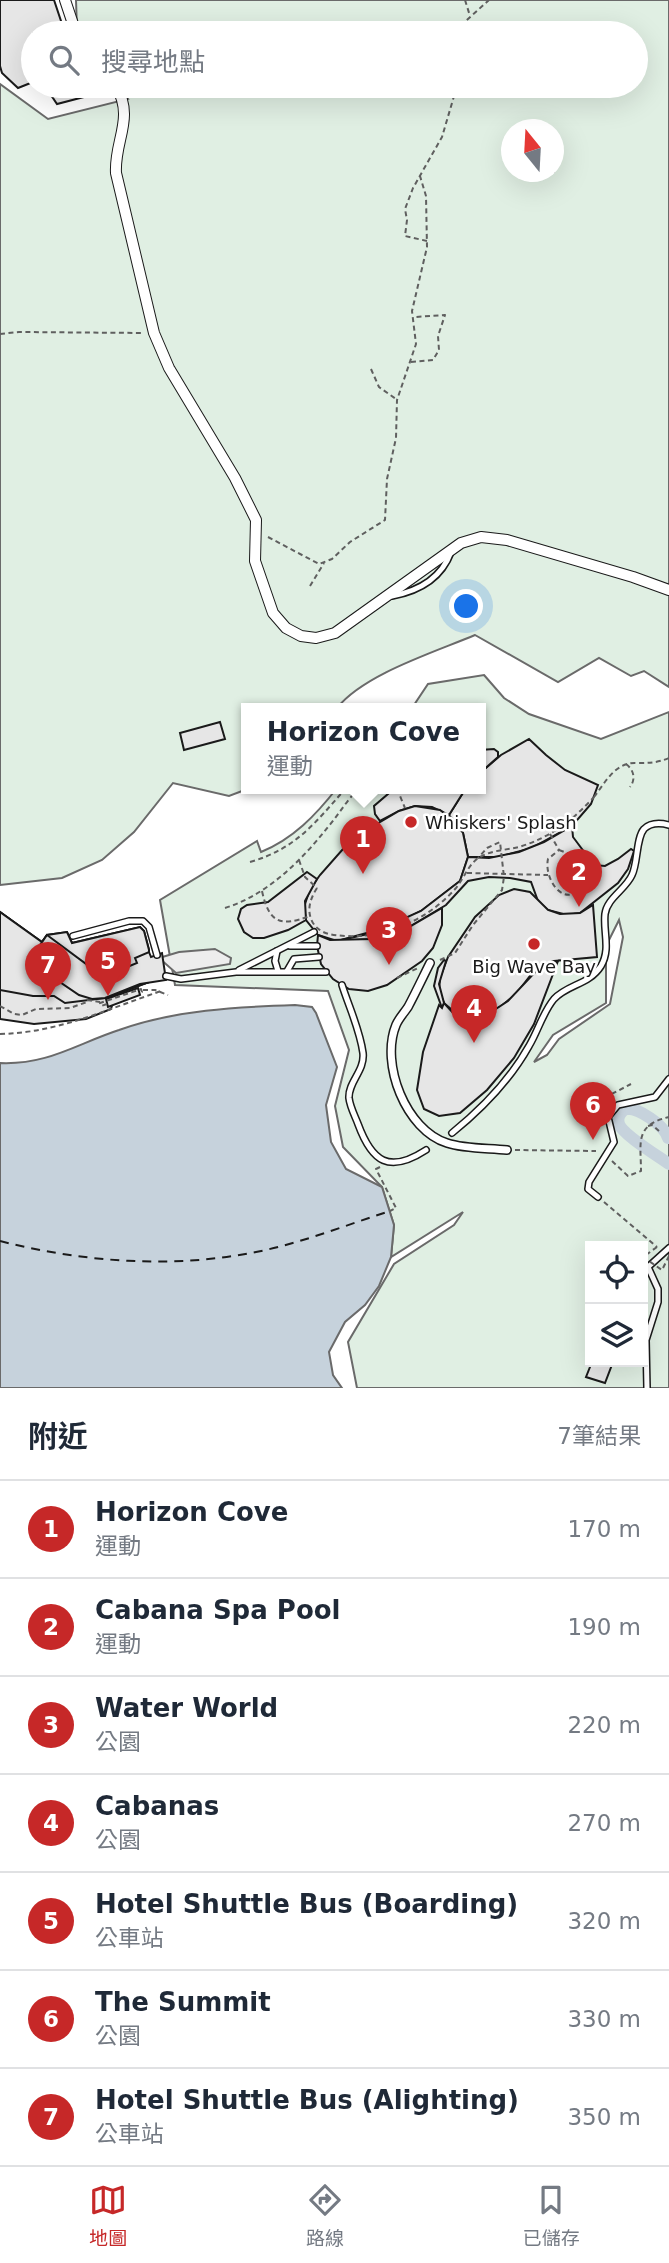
<!DOCTYPE html>
<html lang="zh-TW">
<head>
<meta charset="utf-8">
<style>
	:root { --surface:#fff; --page:#f6f6f7; --text:#1f2937; --muted:#747a83; --line:#e0e1e3; --accent:#c62828 }
	body { margin:0; font-family:"DejaVu Sans","Noto Sans TC",sans-serif; background:var(--page); color:var(--text) }
	.controls { position:absolute; right:21px; bottom:21px; display:grid; overflow:hidden; border-radius:0px; box-shadow:0 7px 28px #0002 }
	.controls button { width:63px; height:63px; display:grid; place-items:center; padding:0; border:0; border-bottom:2px solid var(--line); background:var(--surface); color:var(--text); font:35px sans-serif }
	.compass { position:absolute; left:501px; top:119px; width:63px; height:63px; border-radius:50%; background:var(--surface); box-shadow:0 7px 28px #0002; rotate:342deg }
	.you { position:absolute; left:467px; top:607px; width:24px; height:24px; margin:-18px; border:5px solid #fff; border-radius:50%; background:#1a73e8; box-shadow:0 0 0 10px #1a73e833 }
	.badge { display:grid; place-items:center; width:46px; height:46px; border-radius:50%; background:var(--accent); color:#fff; font-size:23px; font-weight:700 }
	.pin { position:absolute; translate:-50% -58px; filter:drop-shadow(0 2px 4px #0008) }
	.pin::after { content:''; position:absolute; top:37px; width:24px; height:21px; background:inherit; clip-path:polygon(0 0,100% 0,50% 100%) }
	.popup { position:absolute; left:241px; top:703px; width:245px; height:91px; box-sizing:border-box; display:grid; place-content:center; border-radius:0px; background:var(--surface); filter:drop-shadow(0 2px 5px #0005); font-size:23px; white-space:nowrap; color:var(--muted) }
	.popup b { font-size:26px; color:var(--text) }
	.popup::after { content:''; position:absolute; left:50%; top:100%; margin-left:-14px; border:14px solid transparent; border-top-color:var(--surface) }
	.list { margin:0; padding:0; list-style:none }
	h2 { display:flex; justify-content:space-between; align-items:center; height:91px; margin:0; padding:0 28px; font-size:30px }
	h2 small { font-size:23px; font-weight:400; color:var(--muted) }
	.list li { display:grid; grid-template-columns:46px 1fr auto; gap:21px; align-items:center; box-sizing:border-box; height:98px; padding:0 28px; border-top:2px solid var(--line) }
	.list b { display:block; font-size:26px; white-space:nowrap }
	.list p { margin:0; font-size:23px; white-space:nowrap; color:var(--muted) }
	.list em { font-size:23px; font-style:normal; color:var(--muted) }
	.icon { flex:none; width:38px; height:38px; fill:none; stroke:currentColor; stroke-width:2; stroke-linecap:round; stroke-linejoin:round }
	.map { position:relative; flex:none; width:669px; height:1388px; overflow:hidden }
	.search { position:absolute; background:var(--surface); box-shadow:0 7px 28px #0002; left:21px; right:21px; top:21px; height:77px; display:flex; align-items:center; gap:18px; box-sizing:border-box; padding:0 24px; border-radius:38px; color:var(--muted); font-size:26px }
	.sheet { height:777px; background:var(--surface) }
	nav { display:flex; justify-content:space-around; align-items:center; box-sizing:border-box; height:98px; border-top:2px solid var(--line); background:var(--surface); font-size:19px; color:var(--muted) }
	nav a { display:grid; justify-items:center; gap:4px }
	nav .on { color:var(--accent) }
	.map>svg:first-child { display:block }
	.green { fill:#e0efe3; stroke:#6a6a6a; stroke-width:2; fill-rule:evenodd }
	.parking { fill:#ededed; stroke:#6a6a6a; stroke-width:2 }
	.water { fill:#c6d2dc; stroke:#6a6a6a; stroke-width:2 }
	.lines { fill:none; stroke-linecap:round; stroke-linejoin:round }
	.canal { stroke:#c6d2dc; stroke-width:12 }
	.ferry { stroke:#1a1a1a; stroke-width:2; stroke-dasharray:9 7; stroke-linecap:butt }
	.building { fill:#e6e6e6; stroke:#1a1a1a; stroke-width:2 }
	.service-casing { stroke:#1a1a1a; stroke-width:8 }
	.pedestrian-casing { stroke:#1a1a1a; stroke-width:10 }
	.minor-casing { stroke:#1a1a1a; stroke-width:12 }
	.path { stroke:#5f5f5f; stroke-width:2; stroke-dasharray:5 3.5; stroke-linecap:butt }
	.service { stroke:#fff; stroke-width:5 }
	.pedestrian { stroke:#fff; stroke-width:7 }
	.minor { stroke:#fff; stroke-width:10 }
	.path-bridge { stroke:#5f5f5f; stroke-width:2; stroke-dasharray:5 3.5; stroke-linecap:butt }
	.poi-dot { fill:#c62828; stroke:#fff; stroke-width:2.5 }
	.labels { text-anchor:middle; dominant-baseline:central; stroke-width:5; stroke-linejoin:round; paint-order:stroke }
	.poi-label { font-size:18px; fill:#1a1a1a; stroke:#fff; text-anchor:start }
</style>
</head>
<body>
<div class="map">
<svg width="669" height="1388" viewBox="0 0 669 1388">
	<rect width="100%" height="100%" fill="#fff"/>
	<!-- green -->
	<g class="green">
		<path d="M76,0h593v687l-25,-16 -13,5 -32,-18 -41,24 -83,-47c-40,17 -111,39 -138,73h-91v80h4l-21,8 -56,-13 -39,49 -32,28 -40,18 -62,7v-801l48,35 80,-20 -9,-13h517v-53h-557l-2,-3zM512,130h42v42h-42z"/>
		<path d="M484,675l20,23 25,16 72,25 68,-27v676h-312l-9,-46 46,-78 60,-39 9,-13 -72,45 3,-32 -12,-38 -39,-40 -8,-41 14,-56 -21,-59 -153,-6 -15,-85 97,-59 4,11c32,-13 55,-37 76,-64h143v-80h-68l16,-24zM619,920l4,17 -13,67 -51,35 -12,16 -13,7 19,-27 53,-32v-57zM590,1246h53v116h-53z"/>
	</g>
	<!-- parking -->
	<path class="parking" d="M215,949l16,9 -1,6 -54,9 -17,-15 20,-6z"/>
	<!-- water -->
	<path class="water" d="M295,1005l17,2 4,6 21,54 -11,38 5,37 15,27 36,18 12,38 -3,32 -12,29 -14,19 -20,17 -16,30 4,23 9,13h-342v-325c48,2 76,-19 119,-33 56,-20 117,-23 176,-25z"/>
	<g class="lines">
		<!-- canal -->
		<path class="canal" d="M668,1138c-4,-13 -30,-31 -43,-29 -5,4 -8,8 -6,15 4,11 39,32 50,40"/>
		<!-- ferry -->
		<path class="ferry" d="M0,1241c82,21 172,28 256,11 46,-9 90,-27 134,-41"/>
	</g>
	<!-- building -->
	<g class="building">
		<path d="M0,0h54l11,33h-32v49l-15,6 -16,-15 -2,-7z"/>
		<path d="M45,86h57l5,5 -50,13z"/>
		<path d="M220,722l5,17 -41,11 -4,-17z"/>
		<path d="M529,739l17,16 19,15 33,15 -7,19 -19,22 -40,22 -34,9h-30l-5,-24 -14,-18 17,-27h14v-15l21,-18z"/>
		<path d="M494,749l4,3v5l-18,16v-23z"/>
		<path d="M395,788h71l-17,27 -17,-8 -17,-1 -16,5 -19,10 -5,-7 -1,-8z"/>
		<path d="M415,806l25,4 13,10 10,13 5,24 -8,24 -39,30 -32,16 -52,14 -19,-6 -12,-15 -2,-13 6,-18 10,-14 23,-26 27,-21 29,-17z"/>
		<path d="M572,826l1,11 21,28 11,1 13,-7 13,-10 3,2 -6,18 -10,14 -38,30 -13,2 -19,-5 -10,-9 -7,-19 -21,-4 -21,-1 -21,4 -22,24 -42,25 -31,9 -36,2 35,-8 49,-22 39,-30 8,-24 21,1 30,-6 25,-10z"/>
		<path d="M307,872l10,7 -12,22 1,19 -18,10 -24,8h-11l-9,-6 -6,-13 3,-10 6,-4 21,-3z"/>
		<path d="M514,889l16,3 18,18 12,4 20,-1 13,-8 4,52 -43,4 -10,3 -11,8 -17,22 -16,13 -21,11 -20,-2 -15,-13 -5,-12 1,-13 8,-21 27,-40 24,-22z"/>
		<path d="M442,908v17l-9,23 -11,13 -35,24 -19,6 -19,-2 -16,-10 -12,-15 -4,-18 1,-11 12,5 43,-1 31,-9z"/>
		<path d="M0,912l23,17 -19,26 -4,-3z"/>
		<path d="M0,912l42,30 5,-7 20,-3 5,11 68,-16 4,4 5,19v32l-38,14 2,6 -2,7 -25,10 -52,5 -34,-5z"/>
		<path d="M0,912l42,30 5,-7 20,-3 5,11 68,-16 4,4 5,19v32l-44,16 -40,5 -11,-7h-21l-33,-6z"/>
		<path d="M47,935l43,32 4,10 14,-2 29,-12 -2,-5 14,-6 2,5 11,-4 4,27 -26,4 -35,14 -13,1 -13,-4 -50,-34z"/>
		<path d="M444,960l2,1 -7,23 5,19 -2,5 -8,-22 4,-18z"/>
		<path d="M558,961l-24,63 -20,34 -27,32 -27,23 -21,3 -15,-7 -7,-19 6,-38 16,-47 3,3 2,-5 9,10 12,5 20,-2 23,-15 31,-33z"/>
		<path d="M138,988l2,7 -32,12 -2,-8z"/>
		<path d="M592,1362h21l-8,21 -19,-6z"/>
	</g>
	<g class="lines">
		<defs>
			<g id="service">
				<path d="M392,596c27,-5 49,-17 59,-44"/>
				<path d="M73,936l56,-15h14l6,6 8,28"/>
				<path d="M290,946h27"/>
				<path d="M277,951l-2,10 3,10"/>
				<path d="M239,970l75,-38"/>
				<path d="M287,971l7,-12 25,-2"/>
				<path d="M166,976l15,3 55,-7h90"/>
				<path d="M342,985c7,22 18,45 21,68 2,18 -15,29 -14,45 1,9 6,18 9,26 14,38 31,50 68,26"/>
				<path d="M452,1133c31,-25 58,-53 77,-87 9,-15 14,-34 25,-47 14,-15 35,-14 47,-33 10,-17 2,-34 4,-52 2,-16 21,-25 27,-39 6,-12 4,-37 12,-46 7,-7 17,-6 25,-4"/>
				<path d="M598,1197l-10,-8 1,-7 25,-40 -6,-25 10,-12 37,-8 14,-18"/>
				<path d="M647,1388l-1,-48 12,-38v-13l-10,-22 21,-19"/>
			</g>
			<path id="pedestrian" d="M430,963c-7,14 -14,29 -22,44 -4,6 -9,11 -12,18 -16,39 10,105 51,118 18,6 41,5 60,7"/>
			<g id="minor">
				<path d="M65,0l11,33"/>
				<path d="M116,86c19,32 -2,55 0,87l38,160 15,35 66,110 21,42 -1,41 18,52 13,15 15,8 15,2 19,-5 126,-90 20,-6 26,3 126,37 36,13"/>
			</g>
		</defs>
		<!-- service casing -->
		<use href="#service" class="service-casing"/>
		<!-- pedestrian casing -->
		<use href="#pedestrian" class="pedestrian-casing"/>
		<!-- minor casing -->
		<use href="#minor" class="minor-casing"/>
		<!-- path -->
		<g class="path">
			<path d="M465,0l5,16"/>
			<path d="M457,33l1,-5 31,-28"/>
			<path d="M427,241l-22,-5 2,-16 -2,-11 8,-21 29,-51 15,-51"/>
			<path d="M0,334l19,-2 124,1"/>
			<path d="M411,362l22,-2 6,-10 -1,-14 7,-21 -30,2"/>
			<path d="M371,369l8,18 17,12"/>
			<path d="M268,537l51,27 13,-5 18,-17 35,-22 2,-41 9,-41 1,-38 19,-56 -4,-33 15,-64 -1,-51 -6,-20"/>
			<path d="M310,586l14,-23"/>
			<path d="M427,708l3,-4"/>
			<path d="M626,764c8,6 10,15 4,23"/>
			<path d="M382,788l7,5"/>
			<path d="M400,788v8l5,12"/>
			<path d="M594,797c11,-14 21,-35 42,-34 12,0 21,0 33,-5"/>
			<path d="M550,834l9,16"/>
			<path d="M559,850l8,3 14,27 -3,11c-18,14 -34,-15 -30,-32z"/>
			<path d="M299,860l6,17 12,11"/>
			<path d="M250,862c46,-13 66,-40 96,-74"/>
			<path d="M262,891c7,32 18,36 48,25"/>
			<path d="M225,908c42,-13 76,-47 103,-81 11,-13 19,-27 31,-39"/>
			<path d="M440,960l15,-7 18,-28 29,-35 2,-13 -4,-35 -13,6 -9,10"/>
			<path d="M397,978l21,-10"/>
			<path d="M143,990h12l13,5"/>
			<path d="M87,1000l13,2"/>
			<path d="M107,1004l-6,2 -1,-3 41,-14 1,3 -3,1"/>
			<path d="M0,1006l14,8 8,1 14,-6 34,-1 17,-6"/>
			<path d="M0,1034c57,-1 108,-25 161,-43"/>
			<path d="M606,1106l-2,-8 27,-14"/>
			<path d="M648,1126l4,-1 7,6"/>
			<path d="M515,1150l81,1"/>
			<path d="M612,1161l16,15 13,-5c0,-28 -7,-46 28,-54"/>
			<path d="M380,1167l-4,2 20,39 -6,3"/>
			<path d="M604,1202l53,45"/>
		</g>
		<!-- service -->
		<use href="#service" class="service"/>
		<!-- pedestrian -->
		<use href="#pedestrian" class="pedestrian"/>
		<!-- minor -->
		<use href="#minor" class="minor"/>
		<!-- path-bridge -->
		<g class="path-bridge">
			<path d="M467,873l81,2"/>
			<path d="M317,888c-7,11 -11,23 -4,35 8,12 20,12 33,13 41,2 83,-17 110,-48 9,-11 13,-26 26,-32 11,-6 25,-6 37,-9 30,-9 53,-26 75,-50"/>
			<path d="M657,1247l-14,10 19,13 7,-14"/>
		</g>
	</g>
	<!-- markers -->
	<g class="poi-dot">
		<circle cx="411" cy="822" r="7"/>
		<circle cx="534" cy="944" r="7"/>
	</g>
	<g class="labels">
		<!-- poi labels -->
		<g class="poi-label">
			<text x="425" y="822">Whiskers' Splash</text>
			<text x="534" y="966" text-anchor="middle">Big Wave Bay</text>
		</g>
	</g>
</svg>
<div class="controls">
<button><svg class="icon" aria-label="locate" viewBox="0 0 24 24"><circle cx="12" cy="12" r="6"/><path d="M12 2v4M12 18v4M2 12h4M18 12h4"/></svg></button>
<button><svg class="icon" aria-label="layers" viewBox="0 0 24 24"><path d="M12 4l9 5-9 5-9-5zM3 14l9 5 9-5"/></svg></button>
</div>
<svg class="compass" viewBox="-18 -18 36 36"><path d="M0-13l5 13h-10z" fill="#e53935"/><path d="M0 13l5-13h-10z" fill="#747a83"/></svg>
<div class="you"></div>
<div class="pin badge" style="left:363px;top:874px">1</div>
<div class="popup"><b>Horizon Cove</b>運動</div>
<div class="pin badge" style="left:579px;top:907px">2</div>
<div class="pin badge" style="left:389px;top:965px">3</div>
<div class="pin badge" style="left:474px;top:1043px">4</div>
<div class="pin badge" style="left:108px;top:996px">5</div>
<div class="pin badge" style="left:593px;top:1140px">6</div>
<div class="pin badge" style="left:48px;top:1000px">7</div>
<div class="search"><svg class="icon" aria-label="search" viewBox="0 0 24 24"><circle cx="10" cy="10" r="6"/><path d="M15 15l6 6"/></svg>搜尋地點</div>
</div>
<section class="sheet">
<h2>附近<small>7筆結果</small></h2>
<ul class="list">
<li><span class="badge">1</span><div><b>Horizon Cove</b><p>運動</p></div><em>170 m</em></li>
<li><span class="badge">2</span><div><b>Cabana Spa Pool</b><p>運動</p></div><em>190 m</em></li>
<li><span class="badge">3</span><div><b>Water World</b><p>公園</p></div><em>220 m</em></li>
<li><span class="badge">4</span><div><b>Cabanas</b><p>公園</p></div><em>270 m</em></li>
<li><span class="badge">5</span><div><b>Hotel Shuttle Bus (Boarding)</b><p>公車站</p></div><em>320 m</em></li>
<li><span class="badge">6</span><div><b>The Summit</b><p>公園</p></div><em>330 m</em></li>
<li><span class="badge">7</span><div><b>Hotel Shuttle Bus (Alighting)</b><p>公車站</p></div><em>350 m</em></li>
</ul>
</section>
<nav>
<a class="on"><svg class="icon" aria-label="map" viewBox="0 0 24 24"><path d="M3 6l6-2 6 2 6-2v14l-6 2-6-2-6 2zM9 4v14M15 6v14"/></svg>地圖</a>
<a><svg class="icon" aria-label="directions" viewBox="0 0 24 24"><path d="M12 3l9 9-9 9-9-9zM9 14v-3h6M13 9l2 2-2 2"/></svg>路線</a>
<a><svg class="icon" aria-label="saved" viewBox="0 0 24 24"><path d="M7 4h10v16l-5-4-5 4z"/></svg>已儲存</a>
</nav>
</body>
</html>
